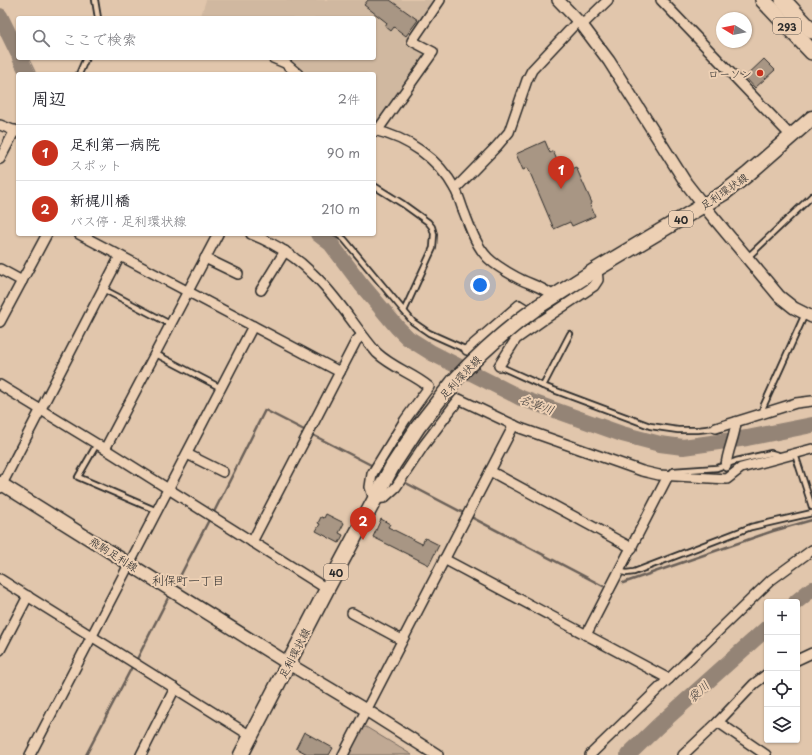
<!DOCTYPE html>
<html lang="ja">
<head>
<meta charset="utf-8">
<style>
	:root { --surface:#fff; --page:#f2f2f3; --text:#2b2b33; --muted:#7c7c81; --line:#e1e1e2; --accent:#c8321e }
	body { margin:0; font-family:"Playpen Sans","Klee One",sans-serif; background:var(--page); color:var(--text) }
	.controls { position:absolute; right:12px; bottom:12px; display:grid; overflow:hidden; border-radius:4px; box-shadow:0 1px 3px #0004 }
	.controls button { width:36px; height:36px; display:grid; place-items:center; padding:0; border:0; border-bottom:1px solid var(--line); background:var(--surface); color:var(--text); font:20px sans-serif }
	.compass { position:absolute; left:716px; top:12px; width:36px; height:36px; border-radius:50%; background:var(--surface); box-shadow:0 1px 3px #0004; rotate:280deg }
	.you { position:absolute; left:480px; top:285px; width:14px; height:14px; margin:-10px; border:3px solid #fff; border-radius:50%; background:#1a73e8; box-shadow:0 0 0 6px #1a73e833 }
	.badge { display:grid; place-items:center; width:26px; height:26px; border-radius:50%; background:var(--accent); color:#fff; font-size:13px; font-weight:700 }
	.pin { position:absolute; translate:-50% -33px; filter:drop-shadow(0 1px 2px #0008) }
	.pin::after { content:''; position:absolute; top:21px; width:14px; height:12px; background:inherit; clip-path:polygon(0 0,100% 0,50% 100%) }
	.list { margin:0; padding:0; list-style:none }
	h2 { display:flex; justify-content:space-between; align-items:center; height:52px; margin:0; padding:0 16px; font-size:17px }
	h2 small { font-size:13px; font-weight:400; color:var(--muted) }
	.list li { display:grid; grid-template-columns:26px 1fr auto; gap:12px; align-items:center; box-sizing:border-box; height:56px; padding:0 16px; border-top:1px solid var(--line) }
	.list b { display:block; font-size:15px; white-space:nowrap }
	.list p { margin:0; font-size:13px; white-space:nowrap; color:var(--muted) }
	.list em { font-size:13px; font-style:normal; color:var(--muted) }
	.icon { flex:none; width:22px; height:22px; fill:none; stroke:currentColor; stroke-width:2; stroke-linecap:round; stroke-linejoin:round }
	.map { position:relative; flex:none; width:812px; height:755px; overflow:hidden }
	.search { position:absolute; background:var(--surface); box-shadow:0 1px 3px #0004; left:16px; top:16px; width:360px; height:44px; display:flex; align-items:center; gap:10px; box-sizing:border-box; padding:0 14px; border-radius:4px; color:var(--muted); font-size:15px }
	.panel { position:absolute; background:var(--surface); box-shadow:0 1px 3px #0004; left:16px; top:72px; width:360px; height:164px; border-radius:4px }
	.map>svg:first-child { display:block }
	.built { fill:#d0b8a0 }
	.green { fill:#c0a994; stroke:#766a60 }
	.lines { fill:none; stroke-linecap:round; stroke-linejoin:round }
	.stream { stroke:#6a6058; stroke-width:2.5 }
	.river { stroke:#948476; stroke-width:16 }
	.building { fill:#a89684; stroke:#2b2b2b }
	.service-casing { stroke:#2b2b2b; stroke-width:8 }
	.minor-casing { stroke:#2b2b2b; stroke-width:12 }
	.tertiary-casing { stroke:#2b2b2b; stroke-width:14 }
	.secondary-casing { stroke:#2b2b2b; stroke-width:15 }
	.primary-casing { stroke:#2b2b2b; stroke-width:17 }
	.trunk-casing { stroke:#2b2b2b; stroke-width:18 }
	.service { stroke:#edd0b4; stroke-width:4.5 }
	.minor { stroke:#edd0b4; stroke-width:9 }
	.tertiary { stroke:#edd0b4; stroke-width:11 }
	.secondary { stroke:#edd0b4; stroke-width:12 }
	.primary { stroke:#edd0b4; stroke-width:14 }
	.trunk { stroke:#edd0b4; stroke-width:15 }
	.primary-bridge-casing { stroke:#2b2b2b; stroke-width:17; stroke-linecap:butt }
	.primary-bridge { stroke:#edd0b4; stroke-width:14 }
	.poi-dot { fill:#c8321e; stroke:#edd0b4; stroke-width:1.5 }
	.labels { text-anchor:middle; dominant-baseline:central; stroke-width:4; stroke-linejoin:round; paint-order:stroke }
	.shield { fill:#edd0b4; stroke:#655c54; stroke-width:1 }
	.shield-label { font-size:10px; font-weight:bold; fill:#2b2b2b }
	.poi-label { font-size:11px; fill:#2b2b2b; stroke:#edd0b4; text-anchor:end }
	.street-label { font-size:11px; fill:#2b2b2b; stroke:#edd0b4 }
	.water-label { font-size:12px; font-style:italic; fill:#45413e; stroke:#edd0b4 }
	.neighbourhood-label { font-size:12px; fill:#2b2b2b; stroke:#edd0b4 }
</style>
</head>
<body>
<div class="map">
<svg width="812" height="755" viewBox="0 0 812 755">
	<rect width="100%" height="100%" fill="#e1c6ac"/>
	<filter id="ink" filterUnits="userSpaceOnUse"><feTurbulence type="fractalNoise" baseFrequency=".025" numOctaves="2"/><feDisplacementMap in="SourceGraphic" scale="8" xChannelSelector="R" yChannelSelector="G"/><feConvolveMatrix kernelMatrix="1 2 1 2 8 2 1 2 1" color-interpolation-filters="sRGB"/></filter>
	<g filter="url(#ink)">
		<!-- built -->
		<path class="built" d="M206,0h229l-31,43 21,11 -50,71h-1v-51h-66l-15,-12 -10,-4h91v-40h-174z"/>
		<!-- green -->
		<path class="green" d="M366,727l46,28h-65l14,-27z"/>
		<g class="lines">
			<!-- stream -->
			<g class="stream">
				<path d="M311,434l60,31"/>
				<path d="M406,483l197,103"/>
				<path d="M213,514l52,-104 41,21"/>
				<path d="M623,583l150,-52 39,-11"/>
				<path d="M174,588l36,-70"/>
				<path d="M136,661l34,-67"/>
				<path d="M86,755l47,-90"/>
			</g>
			<!-- river -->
			<g class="river">
				<path d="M0,16l18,37"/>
				<path d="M20,58l8,16"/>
				<path d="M318,234l13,10 30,40 36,43 11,11 24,15 89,45 101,36 38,10 23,3 64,-9 65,-13"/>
				<path d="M796,602l16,-13"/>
				<path d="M628,755l30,-29 109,-98"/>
			</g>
		</g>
		<!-- building -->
		<g class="building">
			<path d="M368,0h22l28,20 -12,16 -12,-9 -3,4 -6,-5 2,-3 -1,-1 -22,-17z"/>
			<path d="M764,59l11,11 -20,18 -10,-11z"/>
			<path d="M545,141l5,12 3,-2 8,18 8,-3 2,3 5,-2 16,36 -2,1 5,12 -23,10 -2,-4 -16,7 -26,-61 -5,2 -7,-16z"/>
			<path d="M326,514l18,9 -5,10 4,2 -4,8 -23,-12 4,-7 -2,-1 3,-6 3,1z"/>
			<path d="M381,519l9,5 -2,3 34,17 3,-6 14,7 -10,20 -56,-28z"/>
			<path d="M304,732l29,16 -4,7h-20l-13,-7z"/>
		</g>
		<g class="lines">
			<defs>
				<g id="service">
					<path d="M95,0l3,18"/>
					<path d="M79,74l7,-16"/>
					<path d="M374,186l29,18 25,18 4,5 2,7 -1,14 -29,63"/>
					<path d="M337,234l7,5 69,83 16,11 38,17"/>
					<path d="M748,257l64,-61"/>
					<path d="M103,289l67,35"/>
					<path d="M154,353l67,35"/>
					<path d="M499,366l44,20 107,40 28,4h20l18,-2"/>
					<path d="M543,386l27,-52"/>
					<path d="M763,413v-6l42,-93"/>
					<path d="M97,444l-19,33 79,34"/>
					<path d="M795,454l17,53"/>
					<path d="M669,475l4,-4 44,-3 19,-7 35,-8 10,3"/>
					<path d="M619,571l7,2 8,-1 117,-45 61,-14"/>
				</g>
				<g id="minor">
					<path d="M661,0l131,137"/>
					<path d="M582,25l26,-25"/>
					<path d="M273,58l12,5 13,11"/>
					<path d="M0,125l18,7"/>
					<path d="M374,130c34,8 64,28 81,59 4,7 6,16 9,23 6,15 12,34 24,46 7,7 19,14 28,19 12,7 26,9 37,19"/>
					<path d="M377,131l56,-79 -21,-11 28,-41"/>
					<path d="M0,159l15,-29"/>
					<path d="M455,189l42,-43 12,-14 18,-52 5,-10 46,-49"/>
					<path d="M79,234l261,138"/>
					<path d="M251,234c23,9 44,22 62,40 25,23 42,54 64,79 16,15 37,21 52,34l-24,33 -33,54 -2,13 4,12 10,-1 12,-11 28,-42 35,-46 61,29 122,43 17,4 68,4 14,-11 71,-19"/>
					<path d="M205,258l33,16"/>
					<path d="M0,269l22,12"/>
					<path d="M261,290l24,-39"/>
					<path d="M0,322l47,-88"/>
					<path d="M467,350l52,-45 16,10"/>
					<path d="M499,366l17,-27 27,-19 51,-34 4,-6 -1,-11"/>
					<path d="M0,385l105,64 222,140"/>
					<path d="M716,428l80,-25 16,-2"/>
					<path d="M105,449l113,-215"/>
					<path d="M187,454l36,18"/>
					<path d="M726,466c1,-15 9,-29 10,-44"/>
					<path d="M490,471l142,77"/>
					<path d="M0,488l120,-232"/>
					<path d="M252,542l104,-201 6,-6"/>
					<path d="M444,559l225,120"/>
					<path d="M0,579l251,157"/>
					<path d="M352,613l50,27"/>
					<path d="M586,635l82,-159"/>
					<path d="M0,650l28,-54"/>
					<path d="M797,660l15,-7"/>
					<path d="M718,722l48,33"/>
					<path d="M30,755l223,-429"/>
					<path d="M141,755l34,-67"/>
					<path d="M343,755l171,-330"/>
					<path d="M590,755l181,-175 41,-30"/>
					<path d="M683,755l35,-33 36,-38 13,-10"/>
				</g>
				<g id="tertiary">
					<path d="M558,0l24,25 27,36 77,122 18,23 75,90 15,12 18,9"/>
					<path d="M289,664l77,46 71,45"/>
				</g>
				<path id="secondary" d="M0,483l289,181"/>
				<g id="primary">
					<path d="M539,306l58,-37 127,-76 24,-19 64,-56"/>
					<path d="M241,755l86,-166 66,-124 25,-38 36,-46"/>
				</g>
				<g id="trunk">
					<path d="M763,0l49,52"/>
					<path d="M783,0l29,31"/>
				</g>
			</defs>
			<!-- service casing -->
			<use href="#service" class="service-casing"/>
			<!-- minor casing -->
			<use href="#minor" class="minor-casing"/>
			<!-- tertiary casing -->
			<use href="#tertiary" class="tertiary-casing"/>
			<!-- secondary casing -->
			<use href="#secondary" class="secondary-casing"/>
			<!-- primary casing -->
			<use href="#primary" class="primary-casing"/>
			<!-- trunk casing -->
			<use href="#trunk" class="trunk-casing"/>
			<!-- service -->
			<use href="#service" class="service"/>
			<!-- minor -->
			<use href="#minor" class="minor"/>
			<!-- tertiary -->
			<use href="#tertiary" class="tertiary"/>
			<!-- secondary -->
			<use href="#secondary" class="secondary"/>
			<!-- primary -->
			<use href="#primary" class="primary"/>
			<!-- trunk -->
			<use href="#trunk" class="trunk"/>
			<defs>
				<path id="primary-bridge" d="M454,381c26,-28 54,-53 85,-75"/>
			</defs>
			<!-- primary-bridge casing -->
			<use href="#primary-bridge" class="primary-bridge-casing"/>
			<!-- primary-bridge -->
			<use href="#primary-bridge" class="primary-bridge"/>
		</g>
	</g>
	<!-- markers -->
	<circle class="poi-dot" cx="760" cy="73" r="4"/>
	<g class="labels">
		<!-- shield labels -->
		<g class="shield">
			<rect x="773" y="18" width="28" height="16" rx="3"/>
			<rect x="669" y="211" width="24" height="16" rx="3"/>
			<rect x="324" y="564" width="24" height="16" rx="3"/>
		</g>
		<g class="shield-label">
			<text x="787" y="26">293</text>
			<text x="681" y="219">40</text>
			<text x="336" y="572">40</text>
		</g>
		<!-- poi labels -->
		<g class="poi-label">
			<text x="752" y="73">ローソン</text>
		</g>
		<!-- street labels -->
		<g class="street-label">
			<text transform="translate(724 191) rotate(-35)">足利環状線</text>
			<text transform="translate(460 377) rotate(-47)">足利環状線</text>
			<text transform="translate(114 554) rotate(32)">飛駒足利線</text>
			<text transform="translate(294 653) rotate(-63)">足利環状線</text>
		</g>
		<!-- water labels -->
		<g class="water-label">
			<text transform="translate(537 404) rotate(20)">名草川</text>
			<text transform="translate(698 691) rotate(-43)">袋川</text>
		</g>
		<!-- neighbourhood labels -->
		<g class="neighbourhood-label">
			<text x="188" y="580">利保町一丁目</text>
		</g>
	</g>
</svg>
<div class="controls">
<button>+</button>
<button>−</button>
<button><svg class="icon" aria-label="locate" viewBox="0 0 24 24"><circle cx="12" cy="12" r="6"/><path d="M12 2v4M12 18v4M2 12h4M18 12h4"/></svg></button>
<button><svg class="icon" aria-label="layers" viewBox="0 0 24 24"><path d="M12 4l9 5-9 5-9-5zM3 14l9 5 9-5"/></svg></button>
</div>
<svg class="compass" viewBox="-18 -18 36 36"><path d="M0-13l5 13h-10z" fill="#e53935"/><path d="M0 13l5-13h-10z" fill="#7c7c81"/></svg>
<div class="you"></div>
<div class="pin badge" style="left:561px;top:189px">1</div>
<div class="pin badge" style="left:363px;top:540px">2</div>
<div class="search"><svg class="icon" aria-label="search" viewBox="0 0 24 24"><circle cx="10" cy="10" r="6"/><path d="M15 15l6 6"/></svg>ここで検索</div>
<section class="panel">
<h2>周辺<small>2件</small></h2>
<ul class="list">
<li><span class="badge">1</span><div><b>足利第一病院</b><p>スポット</p></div><em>90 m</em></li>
<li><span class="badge">2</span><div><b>新梶川橋</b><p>バス停 · 足利環状線</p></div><em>210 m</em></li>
</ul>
</section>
</div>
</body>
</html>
